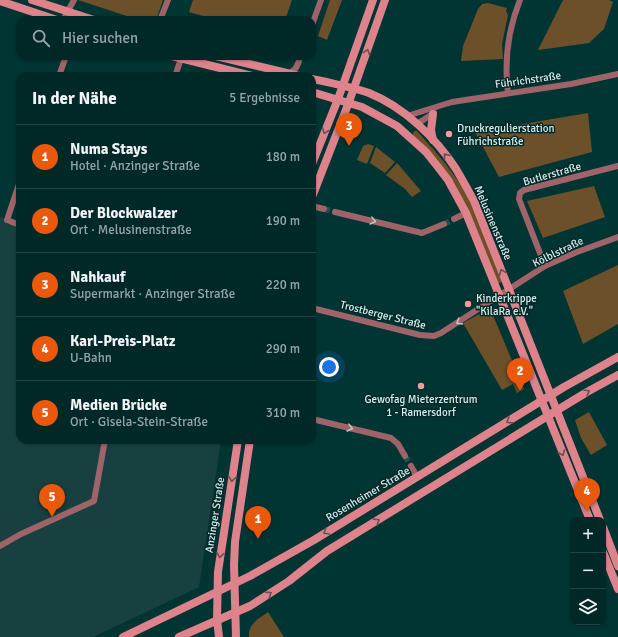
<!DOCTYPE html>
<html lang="de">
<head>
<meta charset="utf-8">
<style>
	:root { --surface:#002827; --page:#0e3433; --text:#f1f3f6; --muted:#95a6a7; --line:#244; --accent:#ea580c }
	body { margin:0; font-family:Signika,sans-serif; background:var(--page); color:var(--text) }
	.controls { position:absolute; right:12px; bottom:12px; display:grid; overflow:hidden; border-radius:8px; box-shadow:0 1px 3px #0004 }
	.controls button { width:36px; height:36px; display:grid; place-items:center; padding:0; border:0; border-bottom:1px solid var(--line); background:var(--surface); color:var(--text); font:20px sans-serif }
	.you { position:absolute; left:329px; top:367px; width:14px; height:14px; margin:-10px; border:3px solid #fff; border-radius:50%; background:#1a73e8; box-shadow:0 0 0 6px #1a73e833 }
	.badge { display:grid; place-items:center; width:26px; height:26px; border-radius:50%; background:var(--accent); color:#fff; font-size:13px; font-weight:700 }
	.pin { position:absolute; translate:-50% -33px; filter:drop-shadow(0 1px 2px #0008) }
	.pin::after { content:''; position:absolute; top:21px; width:14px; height:12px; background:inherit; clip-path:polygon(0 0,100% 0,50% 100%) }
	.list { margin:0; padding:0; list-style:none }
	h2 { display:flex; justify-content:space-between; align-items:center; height:52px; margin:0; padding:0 16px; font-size:17px }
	h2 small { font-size:13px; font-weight:400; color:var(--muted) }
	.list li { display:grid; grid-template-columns:26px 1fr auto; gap:12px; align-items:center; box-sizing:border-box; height:64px; padding:0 16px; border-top:1px solid var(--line) }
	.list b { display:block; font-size:15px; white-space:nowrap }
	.list p { margin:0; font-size:13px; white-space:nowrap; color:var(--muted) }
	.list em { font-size:13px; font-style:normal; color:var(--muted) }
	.icon { flex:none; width:22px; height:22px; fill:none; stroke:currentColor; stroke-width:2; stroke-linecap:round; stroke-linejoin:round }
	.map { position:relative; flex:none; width:618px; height:637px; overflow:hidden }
	.search { position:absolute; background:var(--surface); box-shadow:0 1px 3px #0004; left:16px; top:16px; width:300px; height:44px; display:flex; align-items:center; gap:10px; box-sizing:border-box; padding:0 14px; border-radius:12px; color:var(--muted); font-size:15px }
	.panel { position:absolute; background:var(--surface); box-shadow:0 1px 3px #0004; left:16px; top:72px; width:300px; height:372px; border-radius:12px }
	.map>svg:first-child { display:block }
	.built { fill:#194040 }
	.green { fill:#6c502a }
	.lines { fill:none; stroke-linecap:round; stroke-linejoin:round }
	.street-tunnel { stroke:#1f5150; stroke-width:6; stroke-dasharray:6 3; stroke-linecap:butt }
	.street { stroke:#9e6469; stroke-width:6 }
	.secondary { stroke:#de828b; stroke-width:8 }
	.oneway { stroke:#675155 }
	.oneway2 { stroke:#c2c5c6 }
	.poi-dot { fill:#f49aa2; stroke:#062928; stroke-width:1.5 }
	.labels { text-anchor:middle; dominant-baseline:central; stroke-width:3; stroke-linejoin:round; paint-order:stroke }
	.street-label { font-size:11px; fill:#d1efee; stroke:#062928 }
	.poi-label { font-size:11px; fill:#d1efee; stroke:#062928; text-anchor:start }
</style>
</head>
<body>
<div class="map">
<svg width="618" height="637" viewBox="0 0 618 637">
	<rect width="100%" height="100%" fill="#003534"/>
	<!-- built -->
	<path class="built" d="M0,217l20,7v216h201l-22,147 -106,50h-93z"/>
	<!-- green -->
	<g class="green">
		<path d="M78,0h85l-7,20h-17z"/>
		<path d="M193,0h99l-7,20h-68l-28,-8z"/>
		<path d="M330,0h12l-15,40 -9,-4z"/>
		<path d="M563,0h46l4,2 -9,27 -15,14 -51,7z"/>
		<path d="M488,3l19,5 -1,3 2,4 -6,29 1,15 -42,2 2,-15 15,-37 4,-5z"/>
		<path d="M588,113l4,39 -93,25 -24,-45z"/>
		<path d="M414,131h3c16,18 32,35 45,56 15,24 26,60 37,88l3,6 -2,2h-2l-42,-97 -20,-28 -23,-23z"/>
		<path d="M368,144l6,2 -7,18 -10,-4 6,-14z"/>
		<path d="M376,147l19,15 -10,11 -15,-10z"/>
		<path d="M397,163l24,28 -9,6 -7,-8 -19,-14z"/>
		<path d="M594,186l11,31 -62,21 -16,-37z"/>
		<path d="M618,265v59l-35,20 -20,-53z"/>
		<path d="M490,308l34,81 -7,4 -4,-9 -11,6 -39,-67z"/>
		<path d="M589,412l18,33 -16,10 -10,-17 -6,-18z"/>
		<path d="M268,612l16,25h-35c-1,-13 9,-18 19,-25z"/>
	</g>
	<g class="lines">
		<!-- street-tunnel -->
		<g class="street-tunnel">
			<path d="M324,209l11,3"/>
			<path d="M444,224l10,-5"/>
			<path d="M405,456l6,10"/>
		</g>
		<!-- street -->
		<g class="street">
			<path d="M63,20l11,-20"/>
			<path d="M160,20l8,-20"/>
			<path d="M312,25l9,-25"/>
			<path d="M289,74l7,-6 3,-7"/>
			<path d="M59,76l7,-20"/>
			<path d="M175,76l7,-20"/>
			<path d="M508,93c-4,-32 0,-63 12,-93"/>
			<path d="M407,116l45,-14 119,-18 47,-10"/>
			<path d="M417,124l17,-11"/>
			<path d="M20,181l-13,39 13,5"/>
			<path d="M312,206l12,3"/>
			<path d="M335,212l87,21 22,-9"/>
			<path d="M454,219l12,-6"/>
			<path d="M545,266l-26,-67 1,-6 4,-3 94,-24"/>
			<path d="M312,308l108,27 14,1 7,-3 104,-67 32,-14 41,-15"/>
			<path d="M312,419l79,19 7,6 7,12"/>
			<path d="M411,466l6,11"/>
			<path d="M0,546l21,-12 73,-33 11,-61"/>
		</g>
		<!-- secondary -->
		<g class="secondary">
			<path d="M32,0l62,20"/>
			<path d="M0,1l57,19"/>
			<path d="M172,56l80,20"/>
			<path d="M216,56l83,20"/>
			<path d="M312,79c19,4 39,8 57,14 35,14 67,45 87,76 6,10 12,21 18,32l126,319"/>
			<path d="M312,92l50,15 35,19 29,26 12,15 10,13 18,33 124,307"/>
			<path d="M433,114l-2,16 2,10"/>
			<path d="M312,164l26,-65 35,-99"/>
			<path d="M312,197l37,-95 36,-102"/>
			<path d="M603,527l15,39"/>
			<path d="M603,552l15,37"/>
			<path d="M123,637l127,-61 64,-36 250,-153 54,-30"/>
			<path d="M179,637l71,-31 39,-25 38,-30 260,-159 31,-17"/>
			<path d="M219,637l-2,-17 1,-48 20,-132"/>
			<path d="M236,637l-2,-72 1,-23 15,-102"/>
		</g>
	</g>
	<!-- one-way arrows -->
	<defs><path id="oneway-chevron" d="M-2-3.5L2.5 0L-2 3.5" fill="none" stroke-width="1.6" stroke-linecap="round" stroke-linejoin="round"/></defs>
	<g class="oneway">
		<use href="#oneway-chevron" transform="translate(367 52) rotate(-70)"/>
		<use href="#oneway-chevron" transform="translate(325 131) rotate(112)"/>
		<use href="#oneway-chevron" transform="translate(446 156) rotate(-128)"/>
		<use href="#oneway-chevron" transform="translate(502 272) rotate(-112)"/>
		<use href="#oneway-chevron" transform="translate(587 392) rotate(-31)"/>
		<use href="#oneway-chevron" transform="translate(509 421) rotate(148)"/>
		<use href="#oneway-chevron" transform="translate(562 453) rotate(68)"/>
		<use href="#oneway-chevron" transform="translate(232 479) rotate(99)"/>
		<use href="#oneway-chevron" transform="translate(377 521) rotate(-32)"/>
		<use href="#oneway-chevron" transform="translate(326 532) rotate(149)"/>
		<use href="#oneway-chevron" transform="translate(220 555) rotate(99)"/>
		<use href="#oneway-chevron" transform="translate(269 594) rotate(-34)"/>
	</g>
	<g class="oneway2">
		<use href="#oneway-chevron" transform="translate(373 221) rotate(14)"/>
		<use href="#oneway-chevron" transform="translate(459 322) rotate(149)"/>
		<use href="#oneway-chevron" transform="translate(350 428) rotate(14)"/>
	</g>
	<!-- markers -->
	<g class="poi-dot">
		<circle cx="449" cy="134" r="4"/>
		<circle cx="468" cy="304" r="4"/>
		<circle cx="421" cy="386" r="4"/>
	</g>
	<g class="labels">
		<!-- street labels -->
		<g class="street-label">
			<text transform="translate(528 80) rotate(-8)">Führichstraße</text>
			<text transform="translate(552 174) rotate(-16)">Butlerstraße</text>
			<text transform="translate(493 223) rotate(67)">Melusinenstraße</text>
			<text transform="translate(558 252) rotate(-26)">Kölblstraße</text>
			<text transform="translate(383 315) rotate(14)">Trostberger Straße</text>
			<text transform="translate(368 494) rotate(-31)">Rosenheimer Straße</text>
			<text transform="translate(215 515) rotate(-81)">Anzinger Straße</text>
		</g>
		<!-- poi labels -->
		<g class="poi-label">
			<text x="457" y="128">Druckregulierstation<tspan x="457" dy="13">Führichstraße</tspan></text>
			<text x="476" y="298">Kinderkrippe<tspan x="476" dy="13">"KilaRa e.V."</tspan></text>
			<text x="421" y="399" text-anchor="middle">Gewofag Mieterzentrum<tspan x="421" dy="13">1 - Ramersdorf</tspan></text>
		</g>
	</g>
</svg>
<div class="controls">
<button>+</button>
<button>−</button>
<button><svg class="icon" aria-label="layers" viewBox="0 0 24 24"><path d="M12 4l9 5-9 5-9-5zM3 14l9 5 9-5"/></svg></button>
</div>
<div class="you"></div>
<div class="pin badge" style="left:258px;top:539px">1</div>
<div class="pin badge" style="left:520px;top:391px">2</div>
<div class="pin badge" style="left:349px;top:146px">3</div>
<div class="pin badge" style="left:587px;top:511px">4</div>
<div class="pin badge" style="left:52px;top:517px">5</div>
<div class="search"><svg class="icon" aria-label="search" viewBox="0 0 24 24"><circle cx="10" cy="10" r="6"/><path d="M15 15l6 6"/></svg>Hier suchen</div>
<section class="panel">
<h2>In der Nähe<small>5 Ergebnisse</small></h2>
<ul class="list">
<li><span class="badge">1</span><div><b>Numa Stays</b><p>Hotel · Anzinger Straße</p></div><em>180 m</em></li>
<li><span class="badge">2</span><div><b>Der Blockwalzer</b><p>Ort · Melusinenstraße</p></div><em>190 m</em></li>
<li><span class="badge">3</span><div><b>Nahkauf</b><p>Supermarkt · Anzinger Straße</p></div><em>220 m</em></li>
<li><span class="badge">4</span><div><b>Karl-Preis-Platz</b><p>U-Bahn</p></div><em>290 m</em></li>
<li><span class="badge">5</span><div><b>Medien Brücke</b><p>Ort · Gisela-Stein-Straße</p></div><em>310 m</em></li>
</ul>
</section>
</div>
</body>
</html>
